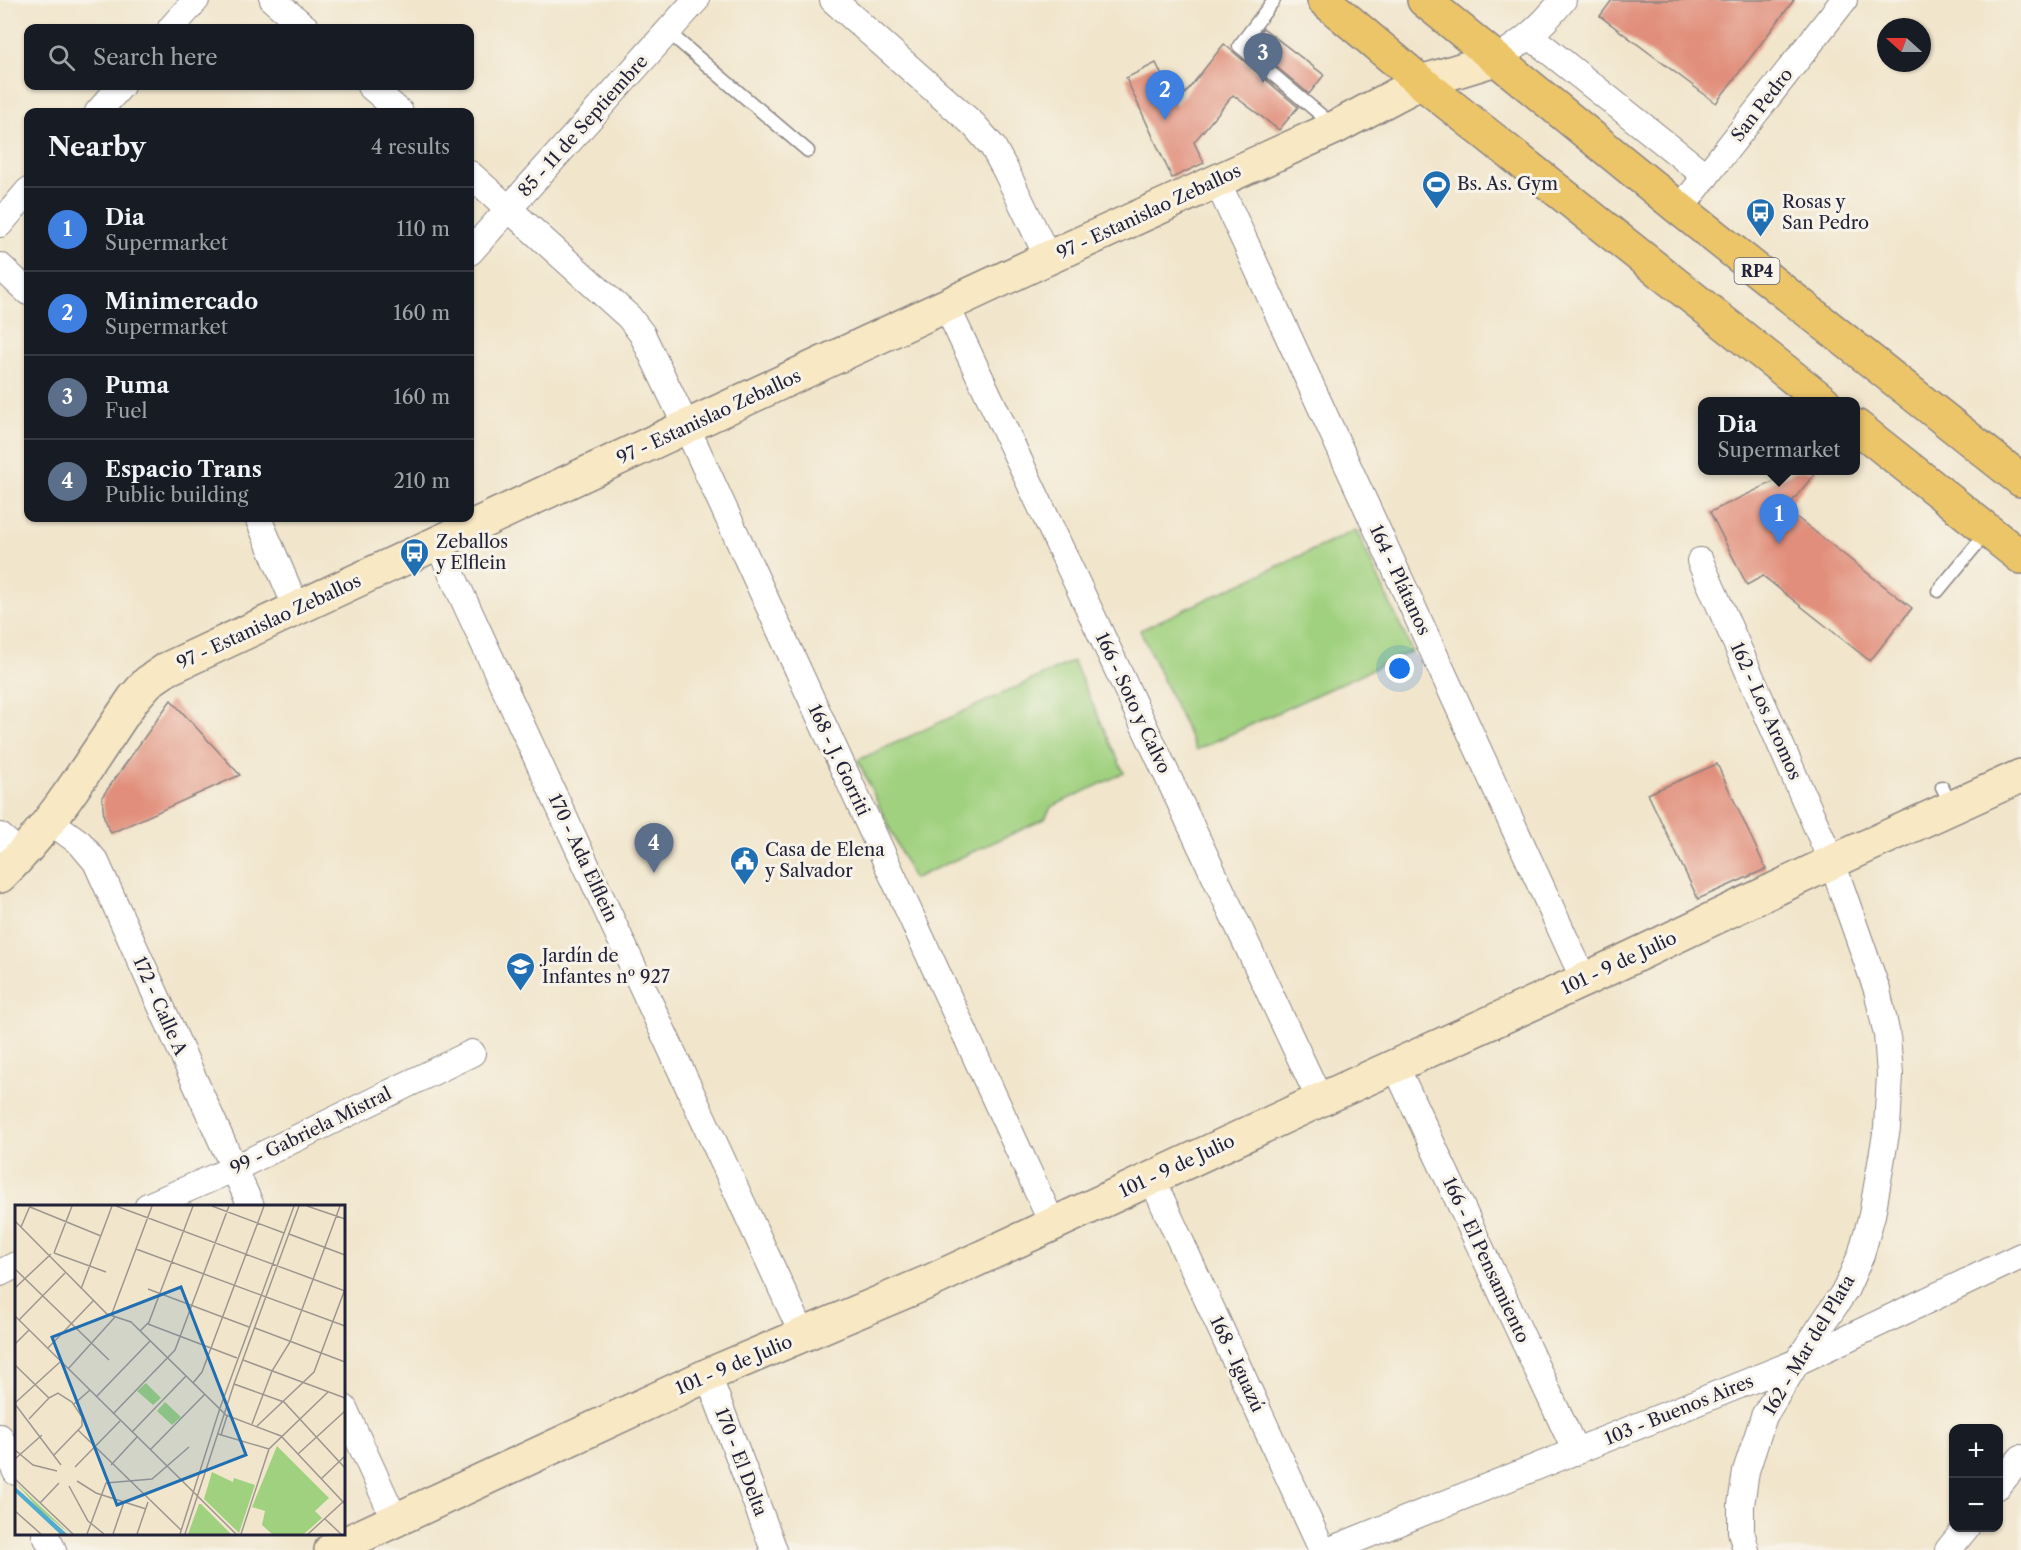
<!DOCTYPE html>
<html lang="en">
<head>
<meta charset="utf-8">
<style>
	:root { --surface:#171b24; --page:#242831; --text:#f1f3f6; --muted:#9ea1a6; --line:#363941; --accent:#1f6fb2 }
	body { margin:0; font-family:"Libre Caslon Text",serif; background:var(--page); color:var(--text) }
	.controls { position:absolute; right:18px; bottom:18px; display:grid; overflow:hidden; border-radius:12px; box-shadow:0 2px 4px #0004 }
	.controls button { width:54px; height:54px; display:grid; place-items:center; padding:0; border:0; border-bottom:2px solid var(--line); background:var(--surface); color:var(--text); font:30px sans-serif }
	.compass { position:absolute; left:1877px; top:18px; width:54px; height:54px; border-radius:50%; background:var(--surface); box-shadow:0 2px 4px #0004; rotate:291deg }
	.you { position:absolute; left:1400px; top:669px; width:21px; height:21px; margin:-15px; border:4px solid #fff; border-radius:50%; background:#1a73e8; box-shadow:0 0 0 9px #1a73e833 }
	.badge { display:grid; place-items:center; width:39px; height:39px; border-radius:50%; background:var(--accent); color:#fff; font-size:20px; font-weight:700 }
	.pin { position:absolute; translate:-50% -50px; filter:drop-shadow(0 2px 3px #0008) }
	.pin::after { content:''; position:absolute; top:32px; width:21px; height:18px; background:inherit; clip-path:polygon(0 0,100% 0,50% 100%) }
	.popup { position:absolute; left:1698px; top:397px; width:162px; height:78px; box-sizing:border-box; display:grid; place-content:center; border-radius:12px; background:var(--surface); filter:drop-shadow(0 2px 4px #0005); font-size:20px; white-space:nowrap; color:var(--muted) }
	.popup b { font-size:22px; color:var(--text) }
	.popup::after { content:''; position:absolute; left:50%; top:100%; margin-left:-12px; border:12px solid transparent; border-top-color:var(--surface) }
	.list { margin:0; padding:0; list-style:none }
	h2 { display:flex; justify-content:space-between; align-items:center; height:78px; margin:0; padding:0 24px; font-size:26px }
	h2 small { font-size:20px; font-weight:400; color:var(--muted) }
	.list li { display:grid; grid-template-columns:39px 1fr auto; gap:18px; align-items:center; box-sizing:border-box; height:84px; padding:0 24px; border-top:2px solid var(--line) }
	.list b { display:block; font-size:22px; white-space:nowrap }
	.list p { margin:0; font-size:20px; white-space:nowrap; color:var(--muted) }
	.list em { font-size:20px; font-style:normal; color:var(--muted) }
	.icon { flex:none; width:33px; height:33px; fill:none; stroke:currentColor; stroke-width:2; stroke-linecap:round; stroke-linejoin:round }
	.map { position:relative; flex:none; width:2021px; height:1550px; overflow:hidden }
	.search { position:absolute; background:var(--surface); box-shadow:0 2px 4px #0004; left:24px; top:24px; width:450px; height:66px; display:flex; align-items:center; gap:15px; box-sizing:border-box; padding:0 21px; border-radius:12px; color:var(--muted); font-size:22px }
	.panel { position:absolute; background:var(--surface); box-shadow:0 2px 4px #0004; left:24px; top:108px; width:450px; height:414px; border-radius:12px }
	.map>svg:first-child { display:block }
	.green { fill:#a0d17f; stroke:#617a5d; stroke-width:1.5 }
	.building { fill:#e18f7b }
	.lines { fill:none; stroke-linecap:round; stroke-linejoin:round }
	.lane-casing { stroke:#8a8483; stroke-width:15 }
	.street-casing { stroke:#8a8483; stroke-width:28 }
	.secondary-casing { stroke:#8a8483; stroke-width:36 }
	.primary-casing { stroke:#8a8483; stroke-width:36 }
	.lane { stroke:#fff; stroke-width:12 }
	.street { stroke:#fff; stroke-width:26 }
	.secondary { stroke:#f8e8c3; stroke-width:33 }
	.primary { stroke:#edc569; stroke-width:33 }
	.labels { text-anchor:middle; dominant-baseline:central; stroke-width:6; stroke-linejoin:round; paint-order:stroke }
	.shield { fill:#f7f3e8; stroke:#62616f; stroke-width:1.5 }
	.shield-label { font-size:16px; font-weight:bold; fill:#22223b }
	.street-label { font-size:18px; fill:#22223b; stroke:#f7f3e8 }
	.poi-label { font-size:18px; fill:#22223b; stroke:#f7f3e8; text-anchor:start }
	.inset-road { fill:none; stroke:#9e9791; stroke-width:1.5 }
	.view { fill:#1f6fb2; fill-opacity:0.15; stroke:#1f6fb2; stroke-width:3 }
	.inset-edge { fill:none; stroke:#22223b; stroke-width:3 }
</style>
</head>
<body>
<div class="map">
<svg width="2021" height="1550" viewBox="0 0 2021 1550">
	<rect width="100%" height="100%" fill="#f7f3e8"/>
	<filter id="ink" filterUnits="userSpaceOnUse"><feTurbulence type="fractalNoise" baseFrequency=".0167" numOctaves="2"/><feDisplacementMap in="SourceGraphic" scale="12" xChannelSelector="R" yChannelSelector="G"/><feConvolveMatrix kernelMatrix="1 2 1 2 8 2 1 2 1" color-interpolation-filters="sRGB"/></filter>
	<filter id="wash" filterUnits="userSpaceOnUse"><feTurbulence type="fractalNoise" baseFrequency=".008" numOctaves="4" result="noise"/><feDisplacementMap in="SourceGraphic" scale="24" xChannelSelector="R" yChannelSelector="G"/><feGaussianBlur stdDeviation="1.35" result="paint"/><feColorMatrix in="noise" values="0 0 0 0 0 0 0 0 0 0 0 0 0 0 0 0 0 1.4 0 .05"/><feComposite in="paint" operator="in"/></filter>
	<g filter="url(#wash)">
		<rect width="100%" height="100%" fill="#f1e5cb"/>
		<!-- green -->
		<g class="green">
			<path d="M1356,530l56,121 -216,99 -56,-120z"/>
			<path d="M1073,661l51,112 -73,34 -6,12 -132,60 -55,-119z"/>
		</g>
		<g id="blocks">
			<!-- building -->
			<g class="building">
				<path d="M1612,0h182l-78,103 -116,-87z"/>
				<path d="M1263,28l61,47 -15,19 -59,-49z"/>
				<path d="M1224,44l74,63 -19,23 -46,-35 -39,47 10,21 -32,15 -46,-100 30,-15 20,42z"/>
				<path d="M1796,471h21l-31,38 126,99 -42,53 -107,-85 -16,9 -37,-73z"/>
				<path d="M171,700l69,75 -129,58 -7,-16 -2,-20z"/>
				<path d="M1717,764l49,105 -68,30 -50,-105z"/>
			</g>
		</g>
	</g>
	<g filter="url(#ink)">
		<use href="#blocks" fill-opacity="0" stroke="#8a8483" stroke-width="1.5"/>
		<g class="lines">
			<defs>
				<g id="lane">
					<path d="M1274,0l-35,46 95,80"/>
					<path d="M668,32l140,119"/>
					<path d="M1938,591l49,-59"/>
					<path d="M1942,787l10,19"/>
				</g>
				<g id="street">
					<path d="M273,0l33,28"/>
					<path d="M833,0l141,125 19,22 13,24 42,87"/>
					<path d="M171,28l25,-28"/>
					<path d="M1530,36l176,140"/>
					<path d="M1496,59c29,-18 45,-32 67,-59"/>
					<path d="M370,86l30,26"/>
					<path d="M98,112l23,-26"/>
					<path d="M470,174l159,143 13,17 45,94 365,795"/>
					<path d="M1217,181l367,799"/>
					<path d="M1680,209l164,-209"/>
					<path d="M0,224l28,-33"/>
					<path d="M470,252l226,-252"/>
					<path d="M0,266l28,26"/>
					<path d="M946,305l374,795"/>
					<path d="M258,518l39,91"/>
					<path d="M438,544l365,791"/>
					<path d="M1700,561l132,301 45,128 10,45 3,40 -3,53 -15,87 -11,40 -15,34 -49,73 -33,54 -18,55 -5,34v26l5,19"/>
					<path d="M50,821l30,22 16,19 155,344"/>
					<path d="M0,836l22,19"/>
					<path d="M1396,1067l180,385"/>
					<path d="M1152,1179l170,371"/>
					<path d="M148,1206l85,-37 239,-116"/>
					<path d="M0,1273l16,-8"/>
					<path d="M708,1375l66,175"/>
					<path d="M344,1408l51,112"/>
					<path d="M0,1437l16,35"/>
					<path d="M1998,1486l23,-28"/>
					<path d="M45,1534l8,16"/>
					<path d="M1330,1550l467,-188 224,-106"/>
					<path d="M1948,1550l18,-22"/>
				</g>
				<g id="secondary">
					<path d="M0,876c54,-51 92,-117 134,-178l14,-16 19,-13 881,-411 288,-131 85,-45 75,-23"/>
					<path d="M331,1550l377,-175 225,-95 387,-180 264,-120 248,-118 189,-86"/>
				</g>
				<g id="primary">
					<path d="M1324,0l97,82 403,320"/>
					<path d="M1424,0l256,209 341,271"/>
					<path d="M1856,426l165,131"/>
				</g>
			</defs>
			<!-- lane casing -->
			<use href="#lane" class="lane-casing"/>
			<!-- street casing -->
			<use href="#street" class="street-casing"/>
			<!-- secondary casing -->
			<use href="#secondary" class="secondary-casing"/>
			<!-- primary casing -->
			<use href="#primary" class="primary-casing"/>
			<!-- lane -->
			<use href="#lane" class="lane"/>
			<!-- street -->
			<use href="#street" class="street"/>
			<!-- secondary -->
			<use href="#secondary" class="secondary"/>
			<!-- primary -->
			<use href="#primary" class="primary"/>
		</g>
	</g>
	<!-- icons -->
	<defs>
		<symbol id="stadium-pin" viewBox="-11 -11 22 30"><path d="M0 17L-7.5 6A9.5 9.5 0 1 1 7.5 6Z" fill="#1f6fb2" stroke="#f7f3e8"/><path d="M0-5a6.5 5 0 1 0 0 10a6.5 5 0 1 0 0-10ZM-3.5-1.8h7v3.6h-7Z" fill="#fff"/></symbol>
		<symbol id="bus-pin" viewBox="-11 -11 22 30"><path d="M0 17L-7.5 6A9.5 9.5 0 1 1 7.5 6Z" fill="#1f6fb2" stroke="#f7f3e8"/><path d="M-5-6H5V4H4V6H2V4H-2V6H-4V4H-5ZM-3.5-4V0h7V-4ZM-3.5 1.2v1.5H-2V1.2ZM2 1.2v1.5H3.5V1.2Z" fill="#fff"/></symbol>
		<symbol id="civic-pin" viewBox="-11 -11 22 30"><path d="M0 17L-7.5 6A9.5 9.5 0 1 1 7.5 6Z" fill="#1f6fb2" stroke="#f7f3e8"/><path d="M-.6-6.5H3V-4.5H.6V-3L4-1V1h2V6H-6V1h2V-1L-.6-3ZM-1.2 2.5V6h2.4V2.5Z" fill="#fff"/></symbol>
		<symbol id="school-pin" viewBox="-11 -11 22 30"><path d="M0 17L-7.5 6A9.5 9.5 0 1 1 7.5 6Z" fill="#1f6fb2" stroke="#f7f3e8"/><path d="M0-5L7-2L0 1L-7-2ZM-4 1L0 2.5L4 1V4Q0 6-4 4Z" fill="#fff"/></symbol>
	</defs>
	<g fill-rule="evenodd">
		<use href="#stadium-pin" x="1420" y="168" width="33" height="45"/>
		<use href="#bus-pin" x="1744" y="196" width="33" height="45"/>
		<use href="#bus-pin" x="398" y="536" width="33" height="45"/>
		<use href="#civic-pin" x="728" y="844" width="33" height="45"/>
		<use href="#school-pin" x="504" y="950" width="33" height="45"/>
	</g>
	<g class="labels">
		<!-- shield labels -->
		<rect class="shield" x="1734.5" y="258" width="45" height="26" rx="4.5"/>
		<g class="shield-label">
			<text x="1757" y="271">RP4</text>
		</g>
		<!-- street labels -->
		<g class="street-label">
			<text transform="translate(1762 105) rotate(-52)">San Pedro</text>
			<text transform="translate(583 126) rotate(-48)">85 - 11 de Septiembre</text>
			<text transform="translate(1149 212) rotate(-25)">97 - Estanislao Zeballos</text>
			<text transform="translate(709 417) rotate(-25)">97 - Estanislao Zeballos</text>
			<text transform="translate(1400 580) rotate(65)">164 - Plátanos</text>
			<text transform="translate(269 622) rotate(-25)">97 - Estanislao Zeballos</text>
			<text transform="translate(1133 703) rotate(65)">166 - Soto y Calvo</text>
			<text transform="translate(1766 711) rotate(66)">162 - Los Aromos</text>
			<text transform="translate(839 760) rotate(65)">168 - J. Gorriti</text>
			<text transform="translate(583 858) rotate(65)">170 - Ada Elflein</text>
			<text transform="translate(1619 963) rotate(-25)">101 - 9 de Julio</text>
			<text transform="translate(160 1006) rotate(66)">172 - Calle A</text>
			<text transform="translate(311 1131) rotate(-26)">99 - Gabriela Mistral</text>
			<text transform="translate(1177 1166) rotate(-25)">101 - 9 de Julio</text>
			<text transform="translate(1486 1260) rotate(65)">166 - El Pensamiento</text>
			<text transform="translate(1809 1345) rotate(-59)">162 - Mar del Plata</text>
			<text transform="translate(1237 1364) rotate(65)">168 - Iguazú</text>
			<text transform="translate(734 1365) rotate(-23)">101 - 9 de Julio</text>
			<text transform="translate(1679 1410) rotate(-22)">103 - Buenos Aires</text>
			<text transform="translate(741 1462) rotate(69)">170 - El Delta</text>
		</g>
		<!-- poi labels -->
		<g class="poi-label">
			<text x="1457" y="184">Bs. As. Gym</text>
			<text x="1782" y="202">Rosas y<tspan x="1782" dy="21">San Pedro</tspan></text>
			<text x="436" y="542">Zeballos<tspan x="436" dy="21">y Elflein</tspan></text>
			<text x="765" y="850">Casa de Elena<tspan x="765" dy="21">y Salvador</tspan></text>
			<text x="542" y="956">Jardín de<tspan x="542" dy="21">Infantes nº 927</tspan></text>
		</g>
	</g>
	<!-- overview -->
	<g transform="translate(15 1205)">
		<rect width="330" height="330" fill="#f1e5cb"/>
		<path d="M131,178l15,15 -8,7 -16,-14zM150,197l16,15 -9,8 -15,-14zM262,241l52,52 -14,13 7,7 -18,16h-32l-10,-9 3,-14 -13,-4zM197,267l21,10 1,-4 21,7 -16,48 -35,-34zM0,277l26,25 29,27 -31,-25zM184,299h2l30,30h-43z" fill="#a0d17f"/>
		<path d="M0,282l7,6 45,41h-7l-45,-42z" fill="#50abce"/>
		<path class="inset-road" d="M101,1l229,85M197,1l72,27M292,1l38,13M15,2l71,29M0,16l92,93 24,8 95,93 55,21 64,68M6,22l9,-21M274,29l56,21M121,44l209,77M39,48l52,19M39,48l18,-47M0,64l94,91M0,83l36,-34M66,84l31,-83M133,84l101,38M0,111l221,218M96,111l41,-110M4,115l46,-47M133,119l89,34M240,123l90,34M125,126l9,-9 44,-116M0,139l14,-14M33,143l45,-47M228,155l102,38M0,160l34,33 9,-5 14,9 10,15v9l-28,29M53,164l47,-52M178,178l9,-11 62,-166M219,179l50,18 61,66M81,192l54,-56M0,198l45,-41M0,199l46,61M59,199l16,-14M98,209l62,-64 54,-144M14,214l20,-21M237,219l20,-53 18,-29 50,-136M242,221l57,-54 31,-83M63,225l103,100M117,227l54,-56M203,229l51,15M206,230l6,-19M0,245l18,15 24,6M135,245l55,-56M283,249l47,-43M0,254l27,-24M96,260l26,-28M60,262l45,-46M0,274l58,55M306,274l24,-23M62,276l19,12 50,16M54,281l19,35 16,13M25,298l19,-20M0,306l26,23M310,314l16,15M72,329l19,-51 46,-4 37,-32M98,329l11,-32M122,329l11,-32M165,329l40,-126 74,-202M170,329l49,-150 65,-178M226,329l28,-85 59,-57M293,329l37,-34"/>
		<path class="view" d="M166,82l65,168 -129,50 -65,-168z"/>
		<rect width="330" height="330" class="inset-edge"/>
	</g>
</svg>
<div class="controls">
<button>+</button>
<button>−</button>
</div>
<svg class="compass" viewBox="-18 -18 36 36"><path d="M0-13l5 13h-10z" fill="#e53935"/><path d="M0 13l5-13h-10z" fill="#9ea1a6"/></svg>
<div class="you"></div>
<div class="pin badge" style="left:1779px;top:544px;background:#3f7fe0">1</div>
<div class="popup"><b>Dia</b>Supermarket</div>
<div class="pin badge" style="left:1165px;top:120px;background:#3f7fe0">2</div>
<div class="pin badge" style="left:1263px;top:83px;background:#5c6f8a">3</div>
<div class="pin badge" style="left:654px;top:873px;background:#5c6f8a">4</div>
<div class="search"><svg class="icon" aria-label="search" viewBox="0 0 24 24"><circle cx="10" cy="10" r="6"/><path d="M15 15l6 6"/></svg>Search here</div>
<section class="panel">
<h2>Nearby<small>4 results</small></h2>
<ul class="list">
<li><span class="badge" style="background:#3f7fe0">1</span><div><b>Dia</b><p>Supermarket</p></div><em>110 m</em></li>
<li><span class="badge" style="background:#3f7fe0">2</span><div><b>Minimercado</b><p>Supermarket</p></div><em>160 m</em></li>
<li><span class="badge" style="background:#5c6f8a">3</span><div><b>Puma</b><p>Fuel</p></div><em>160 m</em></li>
<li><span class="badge" style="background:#5c6f8a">4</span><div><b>Espacio Trans</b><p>Public building</p></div><em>210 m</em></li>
</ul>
</section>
</div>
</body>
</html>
